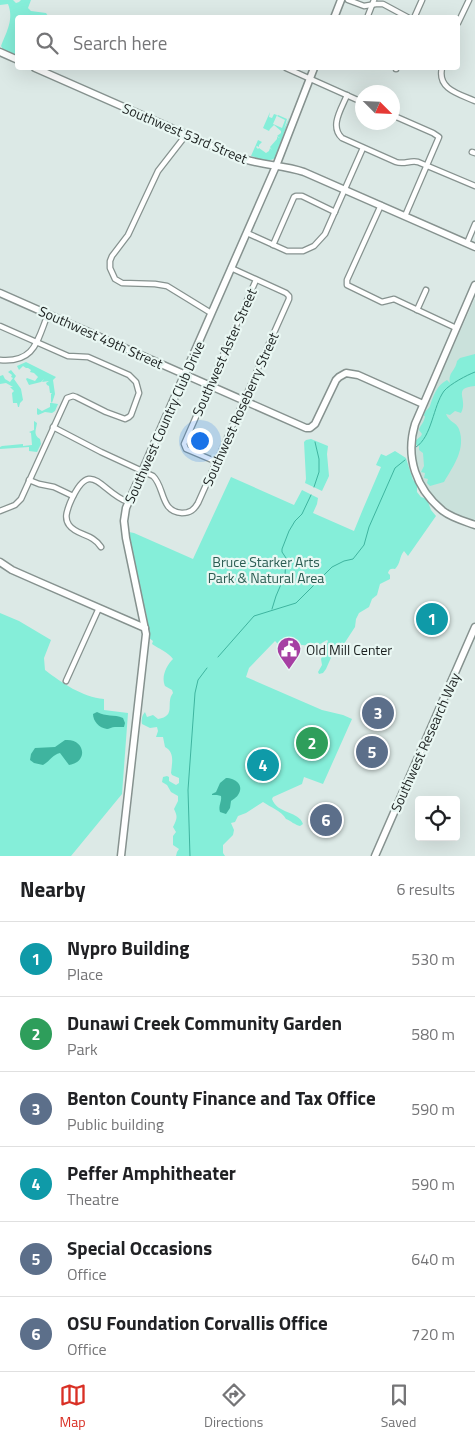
<!DOCTYPE html>
<html lang="en">
<head>
<meta charset="utf-8">
<style>
	:root { --surface:#fff; --page:#f2f2f2; --text:#202124; --muted:#757577; --line:#e0e0e0; --accent:#d93025 }
	body { margin:0; font-family:"Titillium Web",sans-serif; background:var(--page); color:var(--text) }
	.controls { position:absolute; right:15px; bottom:15px; display:grid; overflow:hidden; border-radius:5px; box-shadow:0 5px 20px #0002 }
	.controls button { width:45px; height:45px; display:grid; place-items:center; padding:0; border:0; border-bottom:1px solid var(--line); background:var(--surface); color:var(--text); font:25px sans-serif }
	.compass { position:absolute; left:355px; top:85px; width:45px; height:45px; border-radius:50%; background:var(--surface); box-shadow:0 5px 20px #0002; rotate:114deg }
	.you { position:absolute; left:199px; top:440px; width:18px; height:18px; margin:-12px; border:4px solid #fff; border-radius:50%; background:#1a73e8; box-shadow:0 0 0 8px #1a73e833 }
	.badge { display:grid; place-items:center; width:32px; height:32px; border-radius:50%; background:var(--accent); color:#fff; font-size:16px; font-weight:700 }
	.pin { position:absolute; translate:-50% -50%; border:2px solid #fff; box-shadow:0 1px 5px #0006 }
	.list { margin:0; padding:0; list-style:none }
	h2 { display:flex; justify-content:space-between; align-items:center; height:65px; margin:0; padding:0 20px; font-size:21px }
	h2 small { font-size:16px; font-weight:400; color:var(--muted) }
	.list li { display:grid; grid-template-columns:32px 1fr auto; gap:15px; align-items:center; box-sizing:border-box; height:75px; padding:0 20px; border-top:1px solid var(--line) }
	.list b { display:block; font-size:19px; white-space:nowrap }
	.list p { margin:0; font-size:16px; white-space:nowrap; color:var(--muted) }
	.list em { font-size:16px; font-style:normal; color:var(--muted) }
	.icon { flex:none; width:28px; height:28px; fill:none; stroke:currentColor; stroke-width:2; stroke-linecap:round; stroke-linejoin:round }
	.map { position:relative; flex:none; width:475px; height:856px; overflow:hidden }
	.search { position:absolute; background:var(--surface); box-shadow:0 5px 20px #0002; left:15px; right:15px; top:15px; height:55px; display:flex; align-items:center; gap:12px; box-sizing:border-box; padding:0 18px; border-radius:5px; color:var(--muted); font-size:19px }
	.sheet { height:515px; background:var(--surface) }
	nav { display:flex; justify-content:space-around; align-items:center; box-sizing:border-box; height:70px; border-top:1px solid var(--line); background:var(--surface); font-size:14px; color:var(--muted) }
	nav a { display:grid; justify-items:center; gap:2px }
	nav .on { color:var(--accent) }
	.map>svg:first-child { display:block }
	.built { fill:#cae1db }
	.green { fill:#85eed9 }
	.water { fill:#3fb49f }
	.lines { fill:none; stroke-linecap:round; stroke-linejoin:round }
	.stream { stroke:#3fb49f; stroke-width:1 }
	.street-casing { stroke:#86928f; stroke-width:7 }
	.secondary-casing { stroke:#86928f; stroke-width:9 }
	.street { stroke:#fff; stroke-width:4.5 }
	.secondary { stroke:#fff; stroke-width:6 }
	.labels { text-anchor:middle; dominant-baseline:central; stroke-width:4.5; stroke-linejoin:round; paint-order:stroke }
	.street-label { font-size:14px; fill:#1c2120; stroke:#e9f7f3 }
	.park-label { font-size:14px; fill:#2c5d53; stroke:#e9f7f3 }
	.poi-label { font-size:14px; fill:#1c2120; stroke:#e9f7f3; text-anchor:start }
</style>
</head>
<body>
<div class="map">
<svg width="475" height="856" viewBox="0 0 475 856">
	<rect width="100%" height="100%" fill="#dce9e6"/>
	<!-- built -->
	<path class="built" d="M475,298v223l-23,-9 -11,-8 -7,-7 -11,-14 -6,-14 -3,-15 -1,-11 5,-18z"/>
	<!-- green -->
	<g class="green">
		<path d="M0,0h13l3,3 3,-1 2,-2h10l-3,8 3,3 15,2 2,3v2h-30l-1,40 -12,-5 -4,-7c6,-15 13,-27 7,-42l-8,1z"/>
		<path d="M270,112l-1,5 3,1 2,-4 3,1 -4,9 9,4 3,-8 -8,-4 1,-1 9,4 -3,10 5,-11v1l-14,39c-7,5 -17,0 -24,-2l7,-16 4,2 -3,3v2l-2,-1 -1,1 2,2 1,-1 7,5 3,-2 1,-3 2,2 -2,-3 7,-8v-2l3,1 -3,-2 4,-3v-2l-7,-6 -4,4 -1,2 -6,-3z"/>
		<path d="M475,354v32c-24,2 -6,13 -14,27l-6,-2 -5,4 -4,-1c3,8 10,8 13,15 7,20 -5,36 -15,53l-14,4 -3,-3 1,-4 -4,-1 1,-5 -4,-1 3,-6 -1,-13 -4,-3v-4l-4,-2 -1,-2 7,-6 1,-2 -3,-4c1,-5 4,-6 5,-10 3,-7 -2,-1 1,-8 3,-4 3,-2 5,-6 3,-10 7,-21 17,-26l3,3c-2,-11 5,-11 7,-22l3,-3z"/>
		<path d="M26,362l30,15 -3,3 2,14 -3,9 6,1 -3,7 -3,2 -7,-1 -7,3 -1,-1v-6l5,3 8,-4v-4h2l-1,-1v-8l1,-1h-2l-1,-7 -2,-1 -1,-2 3,-2 -7,1 2,-3 -3,3 -12,3 -3,-6 1,-1 8,3 3,-4 -4,-4 -4,-1 1,-2 -3,-2h-2l-3,-2 -4,4 -2,-4z"/>
		<path d="M11,370l5,6 -2,3 7,10 2,11 -3,3 -1,4h-1l-1,-4h-4l-1,-10 2,-2 -4,-4h3l-7,-4 -6,1v-8l3,-1 2,4 5,3 3,-4 -2,-1 1,-2 -4,-3z"/>
		<path d="M34,421l3,2c-1,7 -4,12 3,16l1,5 -4,8 -8,-1v-4l-29,2v-2l2,-1 21,-2v2l9,-1 -1,-12 -2,-1 5,-2z"/>
		<path d="M311,439l17,7 -1,8 2,22 -7,15 -17,-8 1,-4 -2,-37 2,-2z"/>
		<path d="M395,451l11,7 7,22 4,3v9l4,5 6,2 4,11 5,6 -28,40 -4,-5c-5,6 -3,12 -9,18 -4,-1 -6,0 -7,4l2,2v4l-10,5 -3,11 -5,4 -3,8 -10,6 -3,6 -1,8 -15,23 -7,3 -7,16 -3,4 -4,1 -1,-2 4,-7 -1,-6 7,-18 -1,-1 -7,4c-7,-2 -12,2 -18,1 -6,-1 -12,-3 -18,-4l-2,4 -2,1 -5,-5 -26,27 -3,9 76,33 21,5 9,4 -29,65 -19,-7 -2,7 -29,13 -1,2c5,15 27,12 31,25l-3,2c-5,-1 -9,-5 -14,-7 -4,-8 -16,-12 -23,-17l-17,11 -8,3 -3,6 -4,1 3,7 -1,5 -10,10v8l2,3h-49l1,-4 2,-3 -6,-4v-9l3,-4 -3,-5c4,-8 5,-10 1,-18l4,-8v-5l-7,-4 -4,-7 -5,-3 1,-5 4,-1 2,1v4l7,4 3,-2v-5l-7,-3 -1,-2c1,-10 4,-21 -6,-26l-2,-10h-7l2,-6 -1,-4 -7,1 -8,-4c-1,-4 0,-9 3,-12l2,5 6,-2 5,4c19,-3 7,-16 15,-26l-1,-3 -7,-4c-4,-9 1,-20 8,-27 -5,-7 -14,-10 -21,-15l1,-3 -4,-3 -3,-26 -5,-15 -12,-65 5,1 59,26 38,-82 63,28 8,-15 16,8 -1,6 -4,9 41,18 9,-22 18,-42 -5,-2 5,-11 5,2 -4,10 4,-10z"/>
		<path d="M0,613l19,8 32,19 -7,18 1,12c17,13 37,27 59,29v11l24,3 -6,81 -51,62h-71z"/>
	</g>
	<!-- water -->
	<g class="water">
		<path d="M97,712c9,5 17,2 26,6l2,5 -1,4c-3,0 -6,0 -9,0 -3,0 -6,2 -8,2 -8,-1 -14,-8 -14,-15z"/>
		<path d="M65,740c20,-2 24,22 4,25l-9,-12c-8,2 -10,8 -17,12l-9,-2 -4,-3 1,-6 4,-6 20,-1z"/>
		<path d="M226,778c9,0 19,7 12,17 -1,2 -6,5 -7,6l-1,7 -4,6 -6,-2c-2,-7 2,-10 1,-16l-4,-1h-5v-1l4,-2 4,-9z"/>
	</g>
	<g class="lines">
		<!-- stream -->
		<g class="stream">
			<path d="M416,447c16,-10 17,-41 28,-56 6,-7 23,-16 31,-19"/>
			<path d="M314,487l5,-15v-13l-4,-17"/>
			<path d="M272,609l4,-13 9,-21 1,-17 -4,-6v-3l7,-18 6,-10 7,-7 9,-19"/>
			<path d="M218,657l36,-41 42,-13 36,-36 12,-6 9,-2 11,-14 5,-18 26,-59 10,-8"/>
			<path d="M190,856l-2,-66 7,-97 3,-13 9,-12"/>
		</g>
		<defs>
			<g id="street">
				<path d="M348,0l16,6 12,-2h7l26,14"/>
				<path d="M367,18l7,-18"/>
				<path d="M414,18l8,-18"/>
				<path d="M458,23l11,-23"/>
				<path d="M286,68l76,34"/>
				<path d="M442,68c-5,21 17,26 33,33"/>
				<path d="M396,69v-1"/>
				<path d="M347,95c-5,13 -18,31 -5,43l54,24c8,3 14,-2 22,0l57,24"/>
				<path d="M392,115l41,18 6,4 -34,79"/>
				<path d="M186,135l-28,36 -30,64 -16,21 -2,5v7l5,11 7,4 33,1 12,2 44,27"/>
				<path d="M472,152l3,1"/>
				<path d="M381,205l-34,75v5l35,17 12,-3 62,29"/>
				<path d="M247,233l40,18h16l11,-5 11,-12 38,-86"/>
				<path d="M467,243l8,-19"/>
				<path d="M273,245l21,-48 2,-1h6l33,16"/>
				<path d="M417,310l9,-20"/>
				<path d="M0,326l68,30 20,1 41,18 7,7 3,11 -8,22 -2,2 -4,2 -19,-7 -30,-15 -3,-1 -6,2 -46,101 -6,6 -15,6"/>
				<path d="M0,360c35,3 37,-19 48,-46"/>
				<path d="M53,427l48,25 52,24c12,11 7,36 29,37 8,0 12,-3 16,-10l91,-204v-3l-3,-3 -55,-25"/>
				<path d="M217,462l-31,-13 -2,-5 72,-164"/>
				<path d="M29,480l10,4 15,3 19,9"/>
				<path d="M101,547c-9,-14 -24,-11 -32,-22 -5,-7 -2,-14 1,-22 21,-48 30,-11 58,-1"/>
				<path d="M66,681l33,-73"/>
			</g>
			<g id="secondary">
				<path d="M334,18l7,-18"/>
				<path d="M0,52l18,8"/>
				<path d="M35,68l200,88c24,10 46,8 69,16l171,75"/>
				<path d="M475,285l-60,139c-10,33 1,65 28,87 9,7 21,10 32,14"/>
				<path d="M0,293l306,135h4l5,-4 21,-44 3,-3 7,-4 12,2 65,29"/>
				<path d="M0,562l12,8 25,11 108,47"/>
				<path d="M121,856l25,-222 -20,-96 -2,-17 2,-13 150,-342 38,-98"/>
				<path d="M375,856l100,-229"/>
			</g>
		</defs>
		<!-- street casing -->
		<use href="#street" class="street-casing"/>
		<!-- secondary casing -->
		<use href="#secondary" class="secondary-casing"/>
		<!-- street -->
		<use href="#street" class="street"/>
		<!-- secondary -->
		<use href="#secondary" class="secondary"/>
	</g>
	<!-- icons -->
	<defs>
		<symbol id="civic-pin" viewBox="-11 -11 22 30"><path d="M0 17L-7.5 6A9.5 9.5 0 1 1 7.5 6Z" fill="#a63fa3" stroke="#e9f7f3"/><path d="M-.6-6.5H3V-4.5H.6V-3L4-1V1h2V6H-6V1h2V-1L-.6-3ZM-1.2 2.5V6h2.4V2.5Z" fill="#fff"/></symbol>
	</defs>
	<g fill-rule="evenodd">
		<use href="#civic-pin" x="275" y="635" width="28" height="38"/>
	</g>
	<g class="labels">
		<!-- street labels -->
		<g class="street-label">
			<text transform="translate(185 133) rotate(23)">Southwest 53rd Street</text>
			<text transform="translate(101 337) rotate(24)">Southwest 49th Street</text>
			<text transform="translate(224 352) rotate(-66)">Southwest Aster Street</text>
			<text transform="translate(240 409) rotate(-66)">Southwest Roseberry Street</text>
			<text transform="translate(164 422) rotate(-66)">Southwest Country Club Drive</text>
			<text transform="translate(425 742) rotate(-66)">Southwest Research Way</text>
		</g>
		<!-- park labels -->
		<g class="park-label">
			<text x="266" y="561">Bruce Starker Arts<tspan x="266" dy="16">Park &amp; Natural Area</tspan></text>
		</g>
		<!-- poi labels -->
		<g class="poi-label">
			<text x="306" y="649">Old Mill Center</text>
		</g>
	</g>
</svg>
<div class="controls">
<button><svg class="icon" aria-label="locate" viewBox="0 0 24 24"><circle cx="12" cy="12" r="6"/><path d="M12 2v4M12 18v4M2 12h4M18 12h4"/></svg></button>
</div>
<svg class="compass" viewBox="-18 -18 36 36"><path d="M0-13l5 13h-10z" fill="#e53935"/><path d="M0 13l5-13h-10z" fill="#757577"/></svg>
<div class="you"></div>
<div class="pin badge" style="left:432px;top:619px;background:#0f9aa8">1</div>
<div class="pin badge" style="left:312px;top:743px;background:#2e9e5b">2</div>
<div class="pin badge" style="left:378px;top:713px;background:#5c6f8a">3</div>
<div class="pin badge" style="left:263px;top:765px;background:#0f9aa8">4</div>
<div class="pin badge" style="left:372px;top:752px;background:#5c6f8a">5</div>
<div class="pin badge" style="left:326px;top:820px;background:#5c6f8a">6</div>
<div class="search"><svg class="icon" aria-label="search" viewBox="0 0 24 24"><circle cx="10" cy="10" r="6"/><path d="M15 15l6 6"/></svg>Search here</div>
</div>
<section class="sheet">
<h2>Nearby<small>6 results</small></h2>
<ul class="list">
<li><span class="badge" style="background:#0f9aa8">1</span><div><b>Nypro Building</b><p>Place</p></div><em>530 m</em></li>
<li><span class="badge" style="background:#2e9e5b">2</span><div><b>Dunawi Creek Community Garden</b><p>Park</p></div><em>580 m</em></li>
<li><span class="badge" style="background:#5c6f8a">3</span><div><b>Benton County Finance and Tax Office</b><p>Public building</p></div><em>590 m</em></li>
<li><span class="badge" style="background:#0f9aa8">4</span><div><b>Peffer Amphitheater</b><p>Theatre</p></div><em>590 m</em></li>
<li><span class="badge" style="background:#5c6f8a">5</span><div><b>Special Occasions</b><p>Office</p></div><em>640 m</em></li>
<li><span class="badge" style="background:#5c6f8a">6</span><div><b>OSU Foundation Corvallis Office</b><p>Office</p></div><em>720 m</em></li>
</ul>
</section>
<nav>
<a class="on"><svg class="icon" aria-label="map" viewBox="0 0 24 24"><path d="M3 6l6-2 6 2 6-2v14l-6 2-6-2-6 2zM9 4v14M15 6v14"/></svg>Map</a>
<a><svg class="icon" aria-label="directions" viewBox="0 0 24 24"><path d="M12 3l9 9-9 9-9-9zM9 14v-3h6M13 9l2 2-2 2"/></svg>Directions</a>
<a><svg class="icon" aria-label="saved" viewBox="0 0 24 24"><path d="M7 4h10v16l-5-4-5 4z"/></svg>Saved</a>
</nav>
</body>
</html>
